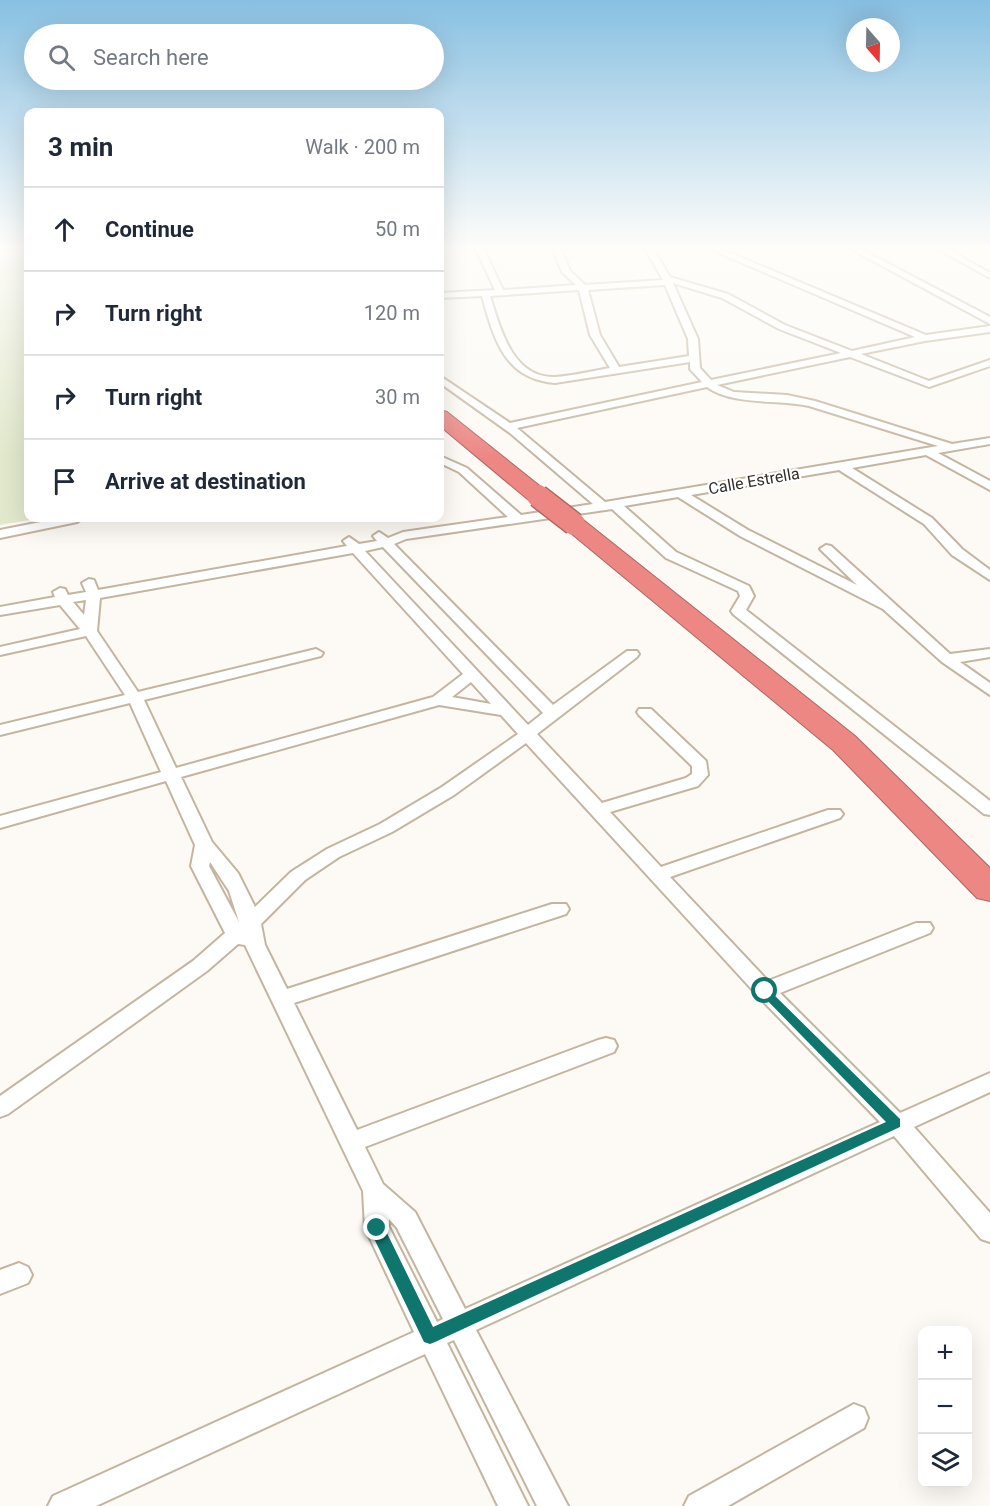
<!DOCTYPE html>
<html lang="en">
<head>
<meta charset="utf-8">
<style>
	:root { --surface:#fff; --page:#f2f2f3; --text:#1f2937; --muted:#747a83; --line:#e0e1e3 }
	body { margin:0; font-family:Roboto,sans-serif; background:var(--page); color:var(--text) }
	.controls { position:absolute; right:18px; bottom:18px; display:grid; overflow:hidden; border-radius:12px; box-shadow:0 6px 24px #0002 }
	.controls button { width:54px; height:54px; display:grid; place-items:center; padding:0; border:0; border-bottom:2px solid var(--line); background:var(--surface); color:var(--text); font:30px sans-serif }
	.compass { position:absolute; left:846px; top:18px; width:54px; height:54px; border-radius:50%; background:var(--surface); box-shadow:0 6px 24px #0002; rotate:160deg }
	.stop { position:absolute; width:18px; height:18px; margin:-14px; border:4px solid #0f766e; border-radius:50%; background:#fff }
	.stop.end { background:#0f766e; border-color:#fff; box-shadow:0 2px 6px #0008 }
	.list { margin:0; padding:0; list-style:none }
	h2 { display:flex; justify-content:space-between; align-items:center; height:78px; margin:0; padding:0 24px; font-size:26px }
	h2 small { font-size:20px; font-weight:400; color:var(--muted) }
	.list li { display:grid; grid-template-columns:39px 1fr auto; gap:18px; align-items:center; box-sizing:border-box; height:84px; padding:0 24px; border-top:2px solid var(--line) }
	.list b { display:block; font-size:22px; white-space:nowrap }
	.list em { font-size:20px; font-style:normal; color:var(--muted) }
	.icon { flex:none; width:33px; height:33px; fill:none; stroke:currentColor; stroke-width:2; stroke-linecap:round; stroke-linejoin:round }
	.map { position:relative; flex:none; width:990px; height:1506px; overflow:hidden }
	.search { position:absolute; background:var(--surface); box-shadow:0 6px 24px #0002; left:24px; top:24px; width:420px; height:66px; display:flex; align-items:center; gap:15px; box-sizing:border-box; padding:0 21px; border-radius:33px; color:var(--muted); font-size:22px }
	.panel { position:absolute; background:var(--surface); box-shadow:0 6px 24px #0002; left:24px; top:108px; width:420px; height:414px; border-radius:12px }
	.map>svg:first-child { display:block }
	.green { fill:#e1e8cb }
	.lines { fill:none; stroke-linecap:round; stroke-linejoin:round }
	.minor-casing { stroke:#c4b5a1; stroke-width:4 }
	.motorway-casing { stroke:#ab6863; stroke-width:2 }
	.minor { fill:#fff; fill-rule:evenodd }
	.motorway { fill:#ec8784; fill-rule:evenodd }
	.motorway-bridge-casing { stroke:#ab6863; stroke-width:25; stroke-linecap:butt }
	.motorway-bridge { stroke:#ec8784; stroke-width:22 }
	.route { fill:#0f766e }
	.labels { text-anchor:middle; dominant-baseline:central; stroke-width:4.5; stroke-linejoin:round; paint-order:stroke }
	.far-street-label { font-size:16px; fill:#332d25; stroke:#fff }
</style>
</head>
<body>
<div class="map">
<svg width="990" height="1506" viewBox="0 0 990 1506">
	<rect width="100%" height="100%" fill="#fdfaf5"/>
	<!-- green -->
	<path class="green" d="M0,247h28v271h13l-41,7z"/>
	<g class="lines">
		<defs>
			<g id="minor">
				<path d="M475,247h8l20,43 73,-5 -14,-13 -10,-25h8l10,24 15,14 78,-5 -19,-33h8l18,30 58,17 57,31 67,26 63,-14 -210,-90h11l210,88 64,-9v6l-65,9 -64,13 68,27 61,-21v6l-61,21 -79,-30 -133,28 17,7 53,3 28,6 137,43 38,-6v6l-52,9 52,28v9l-64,-35 -74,13 80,50 30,31 28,21v10l-38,-25 -28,-31 -85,-54 -148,25 57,35 109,55 -37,-36 6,-4 5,1 119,108 40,-5v8l-30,5 30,21v12l-48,-33 -59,-53 -143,-73 -62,-39 -54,9 52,46 73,34 5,10 -8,14 244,191v14l-6,-1 -251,-200 -2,-3 9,-15 -2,-5 -72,-33 -54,-49 -206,30 -12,5 159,161 74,-54h10l2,3 -2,3 -100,77 65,69 84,-25 6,-4v-8l-53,-51 -2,-3 2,-3h12l55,52 2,14 -10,11 -88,26 51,55 167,-57h12l3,4 -3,4 -170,59 98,104 148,-58h14l3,5 -3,5 -150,60 120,120 90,-40v19l-76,35 76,86v29l-9,-3 -87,-103 -418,194 92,176h-31l-83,-166 -7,3 81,163h-30l-73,-152 -329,152h-48l5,-10 361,-164 -49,-104 -2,-37 -118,-246 -7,-1 -31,27 -199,143 -8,3v-21l193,-135 32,-28 -34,-67 4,-21 -29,-64 -166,47v-12l161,-44 -31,-69 -130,32v-10l125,-30 -39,-59 -86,19v-8l80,-18 -20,-24 -60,10v-8l55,-10 -2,-5 7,-4 5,1 3,6 18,-3 -4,-9 7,-4 5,1 4,10 249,-44 -4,-5 6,-4 10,7 18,-3 -4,-5 6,-4 9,6 15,-6 105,-15 -49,-45 -19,-9v-7l27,12 54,47 72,-11 -83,-71 -70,-50v-7l70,47 192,-41 -12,-13v-7l-135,21c-51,-4 -61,-44 -73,-87l-42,2v-5l55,-3zM673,283l49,15 57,31 62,24 -130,27 -11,-12 -2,-29zM665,285l23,54 1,17 -70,11 -19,-32 -12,-45zM579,290l11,45 20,33c-18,3 -37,8 -55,9 -43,1 -55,-49 -65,-81zM707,387c27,19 70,12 102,19l129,40 -333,56 -88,-74zM383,547l160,166 -15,12 -163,-174zM353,553l110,121 -30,23 -257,71 -32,-68 177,-44 2,-3 -7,-4 -178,43 -41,-61 3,-33zM86,600l-2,15 -11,-13zM471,682l20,22 -39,-7zM439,705l62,10 17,19 -76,53 -62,37 -53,25 -36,23 -36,35 -17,-34 -26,-31 -31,-65zM526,743l232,253 122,126 -415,187 -50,-97 -32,-28 -18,-37 249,-95 3,-6 -3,-6 -8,-2 -8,2 -241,90 -63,-127 272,-89 3,-5 -3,-5h-14l-265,85 -22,-44 -4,-21 44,-44 34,-23 53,-25 62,-37zM210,862l19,29 10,31 -30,-56zM389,1219l8,9 46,91 -6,3 -48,-95z"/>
				<path d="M847,247h10l133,70v7z"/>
				<path d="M934,247h10l46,26v5z"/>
				<path d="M61,518h22l-6,4 -77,16v-8z"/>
				<path d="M19,1263l9,4 4,8 -4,8 -28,11v-24z"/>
				<path d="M854,1404l10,4 4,10 -4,10 -136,78h-44l5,-10z"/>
			</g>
			<g id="motorway">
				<path d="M440,410l7,2 99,79 4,5 -4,5h-16l-90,-75z"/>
				<path d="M574,517l8,2 273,217 135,132v33l-13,-3 -144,-148 -267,-221 -4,-5 4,-5z"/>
			</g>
		</defs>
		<!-- minor casing -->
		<use href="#minor" class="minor-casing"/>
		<!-- motorway casing -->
		<use href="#motorway" class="motorway-casing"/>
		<!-- minor -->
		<use href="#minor" class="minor"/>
		<!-- motorway -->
		<use href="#motorway" class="motorway"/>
		<defs>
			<path id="motorway-bridge" d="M538,496l36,28"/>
		</defs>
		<!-- motorway-bridge casing -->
		<use href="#motorway-bridge" class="motorway-bridge-casing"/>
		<!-- motorway-bridge -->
		<use href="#motorway-bridge" class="motorway-bridge"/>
	</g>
	<!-- sky -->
	<linearGradient id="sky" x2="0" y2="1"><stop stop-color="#88c0e2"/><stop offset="0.54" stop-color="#fefdfa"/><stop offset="1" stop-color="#fefdfa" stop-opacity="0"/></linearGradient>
	<rect width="990" height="458" fill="url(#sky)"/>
	<!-- route -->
	<path class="route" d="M765,986l135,133v8l-465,215 -5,2 -6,-2 -55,-114 3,-5h10l51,104 453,-205 -125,-128 -2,-3z"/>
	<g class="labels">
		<!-- far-street labels -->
		<g class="far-street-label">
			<text transform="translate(754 481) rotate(-10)">Calle Estrella</text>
		</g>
	</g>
</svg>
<div class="controls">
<button>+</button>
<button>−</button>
<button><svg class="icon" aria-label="layers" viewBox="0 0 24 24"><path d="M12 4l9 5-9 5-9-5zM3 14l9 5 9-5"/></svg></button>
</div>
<svg class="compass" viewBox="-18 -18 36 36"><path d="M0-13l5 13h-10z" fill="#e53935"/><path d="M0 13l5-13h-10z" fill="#747a83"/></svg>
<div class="stop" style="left:765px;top:991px"></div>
<div class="stop end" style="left:377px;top:1228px"></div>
<div class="search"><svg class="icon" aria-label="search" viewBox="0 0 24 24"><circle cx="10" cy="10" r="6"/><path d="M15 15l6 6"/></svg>Search here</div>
<section class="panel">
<h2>3 min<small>Walk · 200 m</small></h2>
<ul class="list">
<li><svg class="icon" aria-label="ahead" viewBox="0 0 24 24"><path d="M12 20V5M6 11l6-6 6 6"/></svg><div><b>Continue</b></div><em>50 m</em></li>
<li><svg class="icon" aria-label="right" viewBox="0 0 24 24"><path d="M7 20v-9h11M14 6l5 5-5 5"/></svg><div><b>Turn right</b></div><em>120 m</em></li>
<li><svg class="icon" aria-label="right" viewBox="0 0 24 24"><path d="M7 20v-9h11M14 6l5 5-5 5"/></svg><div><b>Turn right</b></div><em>30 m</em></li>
<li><svg class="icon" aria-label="arrive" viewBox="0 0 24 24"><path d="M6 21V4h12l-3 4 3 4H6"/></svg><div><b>Arrive at destination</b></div></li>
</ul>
</section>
</div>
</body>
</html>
